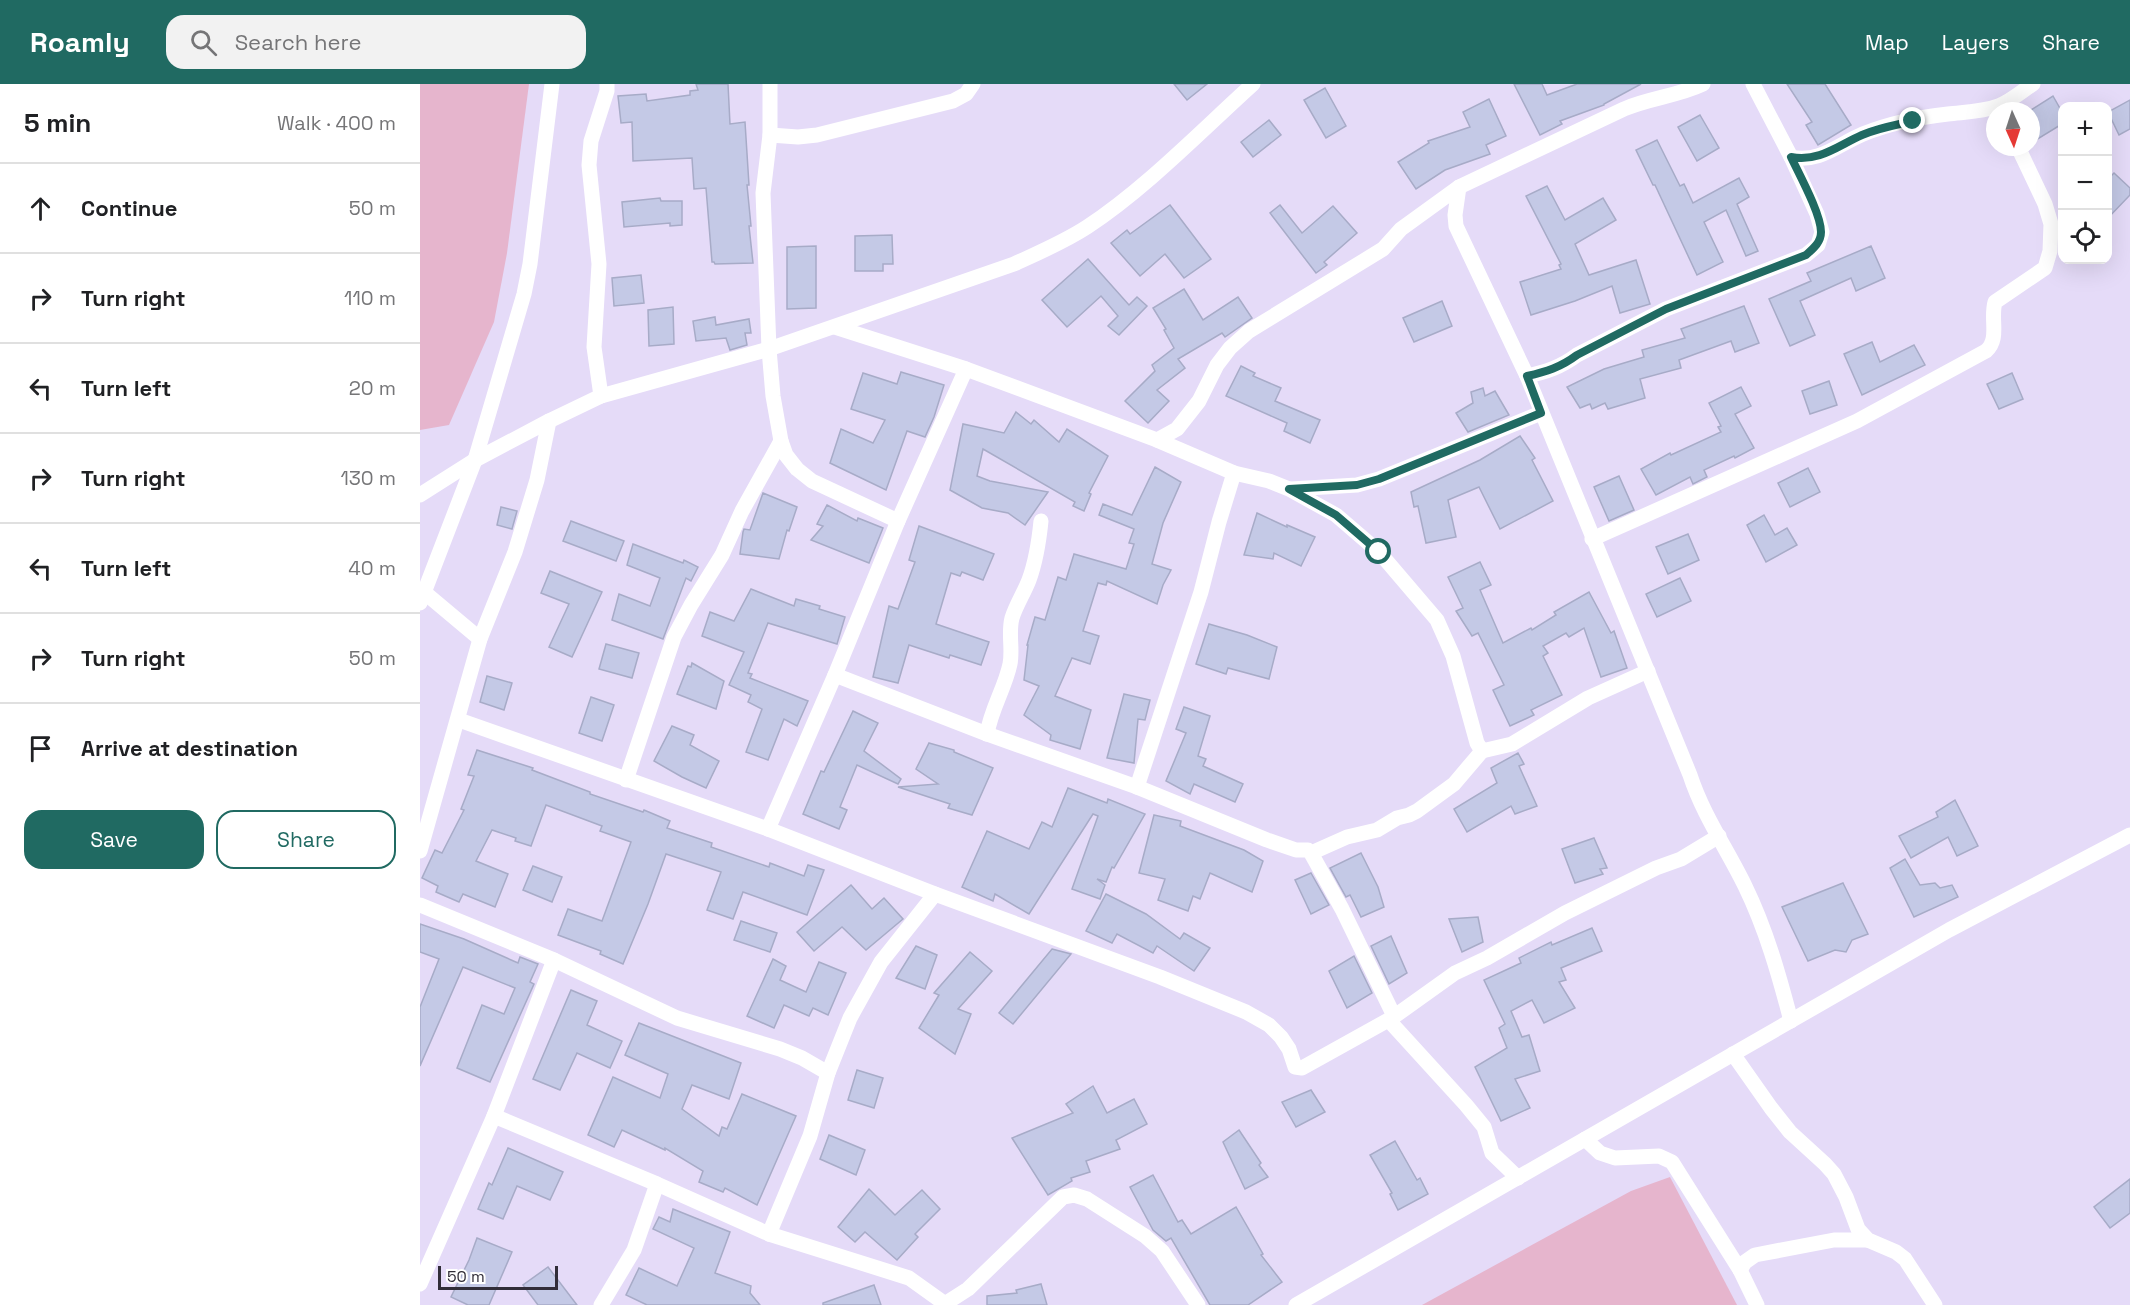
<!DOCTYPE html>
<html lang="en">
<head>
<meta charset="utf-8">
<style>
	:root { --surface:#fff; --page:#f2f2f2; --text:#202124; --muted:#757577; --line:#e0e0e0; --accent:#206a62 }
	body { margin:0; font-family:"Space Grotesk",sans-serif; background:var(--page); color:var(--text) }
	.controls { position:absolute; right:18px; top:18px; display:grid; overflow:hidden; border-radius:12px; box-shadow:0 6px 24px #0002 }
	.controls button { width:54px; height:54px; display:grid; place-items:center; padding:0; border:0; border-bottom:2px solid var(--line); background:var(--surface); color:var(--text); font:30px sans-serif }
	.compass { position:absolute; left:1566px; top:18px; width:54px; height:54px; border-radius:50%; background:var(--surface); box-shadow:0 6px 24px #0002; rotate:177deg }
	.scale { position:absolute; left:18px; bottom:15px; width:120px; box-sizing:border-box; padding-left:6px; border:3px solid #312d38; border-top:0; font-size:16px; line-height:21px; white-space:nowrap; color:#312d38; -webkit-text-stroke:4px #fff; paint-order:stroke }
	.stop { position:absolute; width:18px; height:18px; margin:-14px; border:4px solid #206a62; border-radius:50%; background:#fff }
	.stop.end { background:#206a62; border-color:#fff; box-shadow:0 2px 6px #0008 }
	.list { margin:0; padding:0; list-style:none }
	h2 { display:flex; justify-content:space-between; align-items:center; height:78px; margin:0; padding:0 24px; font-size:26px }
	h2 small { font-size:20px; font-weight:400; color:var(--muted) }
	.list li { display:grid; grid-template-columns:39px 1fr auto; gap:18px; align-items:center; box-sizing:border-box; height:90px; padding:0 24px; border-top:2px solid var(--line) }
	.list b { display:block; font-size:22px; white-space:nowrap }
	.list em { font-size:20px; font-style:normal; color:var(--muted) }
	.actions { display:flex; gap:12px; padding:18px 24px }
	.actions a { flex:1; padding:14px 0; border:2px solid var(--accent); border-radius:18px; text-align:center; font-size:21px; color:var(--accent) }
	.actions .main { background:var(--accent); color:#fff }
	.icon { flex:none; width:33px; height:33px; fill:none; stroke:currentColor; stroke-width:2; stroke-linecap:round; stroke-linejoin:round }
	.map { position:relative; flex:none; width:1710px; height:1221px; overflow:hidden }
	header { display:flex; align-items:center; gap:36px; box-sizing:border-box; height:84px; padding:0 30px; background:var(--accent); color:#fff }
	header strong { font-size:28px }
	nav { display:flex; gap:33px; margin-inline-start:auto; font-size:21px }
	.search { width:420px; height:54px; background:var(--page); display:flex; align-items:center; gap:15px; box-sizing:border-box; padding:0 21px; border-radius:18px; color:var(--muted); font-size:22px }
	main { display:flex }
	aside { flex:1; background:var(--surface) }
	.map>svg:first-child { display:block }
	.green { fill:#e6b5cd }
	.building { fill:#c4c9e6; stroke:#a7abc7; stroke-width:1.5 }
	.lines { fill:none; stroke-linecap:round; stroke-linejoin:round }
	.minor { stroke:#fff; stroke-width:15 }
	.route { stroke:#206a62; stroke-width:8 }
</style>
</head>
<body>
<header>
<strong>Roamly</strong>
<div class="search"><svg class="icon" aria-label="search" viewBox="0 0 24 24"><circle cx="10" cy="10" r="6"/><path d="M15 15l6 6"/></svg>Search here</div>
<nav><a>Map</a><a>Layers</a><a>Share</a></nav>
</header>
<main>
<aside>
<h2>5 min<small>Walk · 400 m</small></h2>
<ul class="list">
<li><svg class="icon" aria-label="ahead" viewBox="0 0 24 24"><path d="M12 20V5M6 11l6-6 6 6"/></svg><div><b>Continue</b></div><em>50 m</em></li>
<li><svg class="icon" aria-label="right" viewBox="0 0 24 24"><path d="M7 20v-9h11M14 6l5 5-5 5"/></svg><div><b>Turn right</b></div><em>110 m</em></li>
<li><svg class="icon" aria-label="left" viewBox="0 0 24 24"><path d="M17 20v-9H6M10 6l-5 5 5 5"/></svg><div><b>Turn left</b></div><em>20 m</em></li>
<li><svg class="icon" aria-label="right" viewBox="0 0 24 24"><path d="M7 20v-9h11M14 6l5 5-5 5"/></svg><div><b>Turn right</b></div><em>130 m</em></li>
<li><svg class="icon" aria-label="left" viewBox="0 0 24 24"><path d="M17 20v-9H6M10 6l-5 5 5 5"/></svg><div><b>Turn left</b></div><em>40 m</em></li>
<li><svg class="icon" aria-label="right" viewBox="0 0 24 24"><path d="M7 20v-9h11M14 6l5 5-5 5"/></svg><div><b>Turn right</b></div><em>50 m</em></li>
<li><svg class="icon" aria-label="arrive" viewBox="0 0 24 24"><path d="M6 21V4h12l-3 4 3 4H6"/></svg><div><b>Arrive at destination</b></div></li>
</ul>
<div class="actions"><a class="main">Save</a><a>Share</a></div>
</aside>
<div class="map">
<svg width="1710" height="1221" viewBox="0 0 1710 1221">
	<rect width="100%" height="100%" fill="#e5dbf8"/>
	<!-- green -->
	<g class="green">
		<path d="M0,0h109l-22,169 -13,69 -45,103 -29,5z"/>
		<path d="M1250,1093l67,128h-315l209,-114z"/>
	</g>
	<!-- building -->
	<g class="building">
		<path d="M276,0h32l2,40 15,-2 4,63h-2l4,41h-2l4,37 -38,1 -1,-2h-2l-6,-74 -12,1 -2,-31 -59,3 -1,-39 -11,1 -3,-27 28,-2 1,7 43,-6v-4l8,-1z"/>
		<path d="M754,0h33l-20,16z"/>
		<path d="M1094,0h28l5,11 30,-11h64l-37,20v1l-44,16 2,3 -22,11z"/>
		<path d="M1367,0h38l26,41 -33,20 -12,-20 6,-3z"/>
		<path d="M905,4l21,38 -20,12 -22,-38z"/>
		<path d="M1633,12l9,16v12l-31,19v-33z"/>
		<path d="M1069,15l17,37 -20,9 4,9 -45,16 -29,19 -18,-27 31,-19 -1,-2 42,-14 -7,-15z"/>
		<path d="M1710,16v29l-11,6 -11,-23z"/>
		<path d="M1280,31l19,33 -22,13 -19,-34z"/>
		<path d="M849,36l12,15 -28,22 -12,-15z"/>
		<path d="M1237,56l23,46 4,-2 9,19 46,-25 10,19 -12,7 21,47 -12,5 -20,-46 -22,12 19,40 -26,13 -42,-90h-2l-17,-35z"/>
		<path d="M1694,89l16,15v7l-22,23v-39z"/>
		<path d="M1127,102l18,34 38,-22 13,22 -41,24 14,31 47,-15 14,44 -30,9 -8,-27 -37,15 -44,14 -11,-33 41,-13 -2,-4 2,-1 -35,-68z"/>
		<path d="M240,114l1,3h21v24l-12,1v-3l-46,4 -2,-25z"/>
		<path d="M750,121l41,54 -27,19 -19,-24 -25,22 -29,-33 16,-13 3,4z"/>
		<path d="M860,121l22,28 31,-27 24,27 -33,29 3,3 -11,8 -46,-60z"/>
		<path d="M472,151l1,29h-10v7h-28v-35z"/>
		<path d="M396,162v62l-29,1v-62z"/>
		<path d="M1451,162l14,32 -29,13 -5,-13 -51,23 15,34 -25,11 -21,-47 42,-18 -4,-8z"/>
		<path d="M668,175l41,46 8,-8 10,9 -28,29 -11,-9 10,-10 -17,-20 -34,31 -25,-27z"/>
		<path d="M221,191l3,28 -30,3 -2,-28z"/>
		<path d="M764,205l19,31 35,-23 14,21 -27,19 -3,-4 -44,26 7,9 -28,22 12,11 -21,22 -23,-22 30,-30 -3,-6 22,-17 -10,-18 2,-1 -13,-21z"/>
		<path d="M1022,217l10,25 -38,16 -11,-24z"/>
		<path d="M1324,222l15,37 -24,9 -4,-11 -52,19 2,8 -41,11 5,19 -37,11 -3,-6 -13,6 -2,-5 -10,4 -13,-21 37,-18 40,-12 -2,-7 43,-12 -4,-9z"/>
		<path d="M253,223l1,37 -25,2 -1,-36z"/>
		<path d="M295,233l1,8 33,-6 2,14h-6l2,12 -17,5 -4,-12 -30,3 -3,-20z"/>
		<path d="M1452,258l8,20 34,-17 11,20 -63,30 -18,-41z"/>
		<path d="M821,282l14,7 -2,3 28,12 -6,13 45,19 -10,23 -26,-12 3,-8 -61,-27z"/>
		<path d="M481,288l43,13 -10,32 -9,20 -18,-6 -21,59 -56,-27 11,-34 32,14 12,-23 -34,-11 12,-36 34,11z"/>
		<path d="M1592,289l11,26 -24,10 -12,-25z"/>
		<path d="M1409,297l8,24 -27,9 -8,-23z"/>
		<path d="M1321,303l10,19 -16,8 19,34 -19,10 -1,-2 -30,14 3,7 -14,7 -3,-7 -34,18 -15,-26 29,-16 1,2 50,-23 -3,-5 3,-1 -12,-23z"/>
		<path d="M1063,304l2,8 10,-5 14,24 -41,17 -12,-19 17,-10 -2,-11z"/>
		<path d="M596,328l15,12 3,-4 25,22 8,-13 41,27 -19,37 2,1 -7,17 -11,-5 2,-4 -92,-53 -6,27 13,5 58,11 -23,33 -17,-12 -26,-5 -32,-18 13,-66 41,9z"/>
		<path d="M1100,352l15,22 -3,2 21,41 -53,28 -21,-42 -31,13 8,37 -30,6 -8,-37 -4,1 -3,-15 69,-32z"/>
		<path d="M735,383l26,15 -18,41 -11,41 19,6 -8,15 -6,19 -50,-23 -1,4 -8,-2 -15,48 16,5 -9,28 -18,-6 -17,38 36,14 -11,39 -30,-9 1,-5 -27,-20 15,-29 -15,-6 4,-35h-1l8,-28 10,3 13,-43 8,3 8,-26 52,15 8,-25 -5,-1 5,-14 -35,-14 4,-11 29,11z"/>
		<path d="M1388,384l12,24 -30,15 -12,-24z"/>
		<path d="M1199,392l15,34 -25,11 -15,-34z"/>
		<path d="M343,409l34,14 -8,24 -2,-1 -8,29 -39,-5 3,-22 1,-3 6,1z"/>
		<path d="M407,421l30,16 1,-3 25,10 -14,35 -58,-23 12,-14 -6,-2z"/>
		<path d="M81,423l16,4 -5,18 -15,-4z"/>
		<path d="M837,429l30,14v-2l28,12 -14,29 -27,-13 -1,6 -29,-4z"/>
		<path d="M1344,431l11,20 12,-7 10,17 -31,17 -19,-37z"/>
		<path d="M151,437l53,20 -8,20 -53,-20z"/>
		<path d="M499,442l75,28 -11,26 -21,-8 -2,4 -9,-3 -15,51 53,18 -8,23 -31,-10 -1,3 -40,-13 -11,38 -25,-6 16,-71 9,3 17,-47 -6,-2z"/>
		<path d="M1268,450l11,26 -31,14 -12,-27z"/>
		<path d="M213,460l50,19 1,-3 14,7 -7,14 -5,-3 -23,61 -51,-19 7,-26 31,12 10,-28 -33,-13z"/>
		<path d="M1060,478l11,23 -11,5 23,53 28,-15 1,2 24,-15 -2,-3 35,-20 22,41 3,-2 13,37 -26,9 -17,-49 -15,9 -3,-4 -23,13 5,7 -5,3 19,39 -31,15 3,5 -24,11 -17,-36 11,-5 -26,-52 -6,3 -16,-25 7,-3 -15,-31z"/>
		<path d="M130,487l52,21 -30,65 -23,-10 20,-43 -28,-11z"/>
		<path d="M1260,494l11,23 -34,16 -11,-23z"/>
		<path d="M331,505l43,17 2,-7 24,7 -1,3 26,8 -8,27 -69,-21 -20,50 4,1 -2,4 58,23 -11,25 -13,-7 -16,41 -22,-8 16,-43 -14,-7 3,-7 -22,-10 15,-33 -42,-16 8,-24 24,9z"/>
		<path d="M789,540l38,11 30,12 -8,32 -41,-11 -2,6 -30,-10z"/>
		<path d="M186,560l33,9 -7,25 -33,-9z"/>
		<path d="M272,579l32,18 -8,28 -39,-15 11,-28 3,1z"/>
		<path d="M67,592l25,7 -8,27 -24,-8z"/>
		<path d="M704,610l26,6 -5,20 -7,-1 -4,44 -27,-5z"/>
		<path d="M171,613l23,8 -12,36 -23,-8z"/>
		<path d="M764,623l26,9 -12,40 8,3 -3,7 40,18 -8,18 -41,-18 -4,10 -24,-13 20,-48 -10,-4z"/>
		<path d="M433,627l25,12 -14,28 37,28 -3,5 -41,-19 -17,42 7,3 -8,19 -36,-15 18,-43 3,1z"/>
		<path d="M252,642l22,9 -4,10 29,16 -13,27 -24,-11 -28,-16z"/>
		<path d="M509,659l25,7v2l39,16 -21,47 -24,-7 2,-4 -52,-17 40,-3 -22,-15z"/>
		<path d="M57,666l56,18 -1,2 58,22v2l53,18 1,-2 26,11 -3,7 45,15 -1,4 58,20 1,-4 34,13 4,-11 16,5 -17,45 -64,-23 -10,27 -26,-9 14,-38 -55,-18 -18,50 -25,60 -23,-10 1,-3 -43,-16 10,-26 34,12 29,-79 -31,-11 2,-5 -56,-21 -15,41 -16,-5 1,-3 -24,-8 -16,31 32,13 -13,33 -32,-13 -4,8 -23,-10 2,-6 -16,-8 13,-28 7,3 22,-43 -3,-1 13,-33 -6,-1z"/>
		<path d="M1098,669l6,11 -5,2 18,40 -22,8 -4,-8 -44,26 -13,-23 43,-26 -6,-15z"/>
		<path d="M648,704l39,15 1,-4 37,15 -31,54 -2,-1 -6,15 -9,-3 8,6 -5,14 -28,-10 26,-73 -5,-2 -64,100 -34,-20 -2,7 -31,-14 25,-56 42,18 13,-27 10,5z"/>
		<path d="M1535,716l23,46 -21,10 -9,-19 -37,21 -12,-22 39,-19 -2,-5z"/>
		<path d="M734,731l27,6 -1,5 64,24 19,11 -11,31 -42,-19 -10,26 -7,-3 -5,15 -30,-11 7,-21 -26,-6z"/>
		<path d="M1174,754l13,30 -7,1 3,5 -28,9 -13,-34z"/>
		<path d="M941,769l17,34 6,20 -23,10 -11,-22 -4,2 -16,-29z"/>
		<path d="M1485,775l15,26 15,-2 5,5 12,-3 6,12 -44,20 -24,-49z"/>
		<path d="M113,782l29,11 -10,25 -29,-12z"/>
		<path d="M891,789l18,32 -18,9 -16,-34z"/>
		<path d="M1423,799l25,51 -16,6 -6,12 -11,-2 -27,11 -26,-54z"/>
		<path d="M431,801l21,24 12,-11 19,21 -37,31 -24,-23 -28,24 -17,-19z"/>
		<path d="M686,810l40,20 34,25 4,-6 26,15 -16,23 -37,-25 -4,7 -36,-19 -5,9 -26,-12z"/>
		<path d="M1058,833l5,25 -21,10 -13,-33z"/>
		<path d="M321,837l36,12 -7,19 -36,-12z"/>
		<path d="M0,840l44,15 54,24 2,-6 18,7 -8,18 4,2 -44,98 -33,-14 25,-63 22,9 11,-26 -52,-21 -43,99v-59l19,-48 -19,-7z"/>
		<path d="M1172,844l10,23 -41,17 5,12 -7,2 16,26 -31,15 -12,-23 -21,11 11,26 7,-2 11,36 -25,8 15,29 -29,13 -26,-54 32,-19 -8,-20 6,-4 -21,-44 37,-17 -2,-5 32,-16 1,3z"/>
		<path d="M971,852l16,37 -18,11 -18,-38z"/>
		<path d="M496,862l21,9 -12,34 -29,-11z"/>
		<path d="M632,865l19,5 -58,70 -14,-11z"/>
		<path d="M550,868l22,19 -34,38 13,5 -16,40 -36,-26 20,-33 -5,-2z"/>
		<path d="M934,872l18,37 -25,15 -18,-37z"/>
		<path d="M353,875l13,7 -6,14 26,12 13,-30 27,11 -18,42 -15,-7 -4,8 -25,-11 -10,23 -27,-12z"/>
		<path d="M151,906l26,11 -10,24 35,16 -12,27 -33,-15 -17,37 -27,-11z"/>
		<path d="M219,939l102,40 -12,36 -37,-14 -10,24 37,27 3,-9 5,2 15,-35 54,22 -39,89 -32,-17 -2,4 -24,-10 4,-11 -38,-23v2l-43,-20 -8,17 -26,-12 25,-58 47,21 8,-24 -43,-19z"/>
		<path d="M437,986l26,8 -9,30 -26,-8z"/>
		<path d="M673,1002l14,27 27,-14 13,25 -31,16 4,9 -34,12 4,11 -19,6 1,3 -24,14 -36,-57 61,-25 -7,-9z"/>
		<path d="M891,1006l14,22 -29,15 -14,-25z"/>
		<path d="M819,1046l22,33 -2,2 9,12 -23,12 -22,-47z"/>
		<path d="M409,1051l36,15 -9,25 -36,-16z"/>
		<path d="M975,1057l22,39 3,-2 8,16 -30,16 -8,-16 2,-1 -22,-38z"/>
		<path d="M88,1064l55,24 -13,28 -33,-14 -14,33 -25,-10 11,-26 3,2z"/>
		<path d="M733,1091l25,47 4,-2 9,14 45,-27 27,47 -2,1 21,27 -34,23h-38l-39,-67 -5,3 -13,-11 -23,-43z"/>
		<path d="M1710,1095v34l-20,15 -16,-21z"/>
		<path d="M449,1105l26,26 27,-25 18,19 -25,25 3,3 -21,23 -32,-28 -10,10 -17,-15z"/>
		<path d="M253,1125l57,23 -15,41 36,13 -1,7 10,12h-113l-21,-10 13,-27 38,18 17,-38 -41,-19 6,-12 11,5z"/>
		<path d="M57,1154l35,14 -23,53h-21l-17,-8 18,-37z"/>
		<path d="M128,1183l29,38h-39l-15,-20z"/>
		<path d="M621,1200l6,21h-60v-9l30,-3 -1,-3z"/>
		<path d="M454,1201l7,20h-58v-2z"/>
	</g>
	<g class="lines">
		<!-- minor -->
		<g class="minor">
			<path d="M350,0v51l-7,58 6,156 4,47 8,45 5,14 11,14 15,12 86,40"/>
			<path d="M350,51l28,2 19,-2 136,-34 13,-7 7,-10"/>
			<path d="M1371,73c29,6 46,-12 72,-23 25,-10 58,-17 85,-20 16,-2 34,-2 50,-8 12,-4 24,-15 35,-22"/>
			<path d="M1039,103l-4,28 1,11 71,150 163,399c13,40 37,74 55,111 21,43 34,89 46,135"/>
			<path d="M415,243l131,42 191,71 77,33 35,8 20,8 47,26 43,37 58,68 16,36 24,87 5,8 30,-7 76,-46 60,-27"/>
			<path d="M1107,292c19,-4 34,-9 50,-21l89,-46 140,-54 12,-10 4,-13 -5,-18 -26,-57 -38,-73"/>
			<path d="M181,312l-7,-49 5,-83 -10,-99 2,-24 16,-50v-7"/>
			<path d="M737,356l20,-11 22,-28 18,-36 13,-17 19,-17 134,-82 18,-20 58,-42 165,-78c25,-11 54,-13 79,-25"/>
			<path d="M871,405l66,-4 22,-6 162,-66"/>
			<path d="M0,411l55,-35 74,-39 52,-25 168,-47 245,-85c24,-11 50,-22 73,-37 58,-38 114,-96 166,-143"/>
			<path d="M1172,455l265,-118 129,-70c14,-12 4,-32 9,-49l50,-34 5,-17 1,-27 -6,-20 -27,-57"/>
			<path d="M4,508l56,47"/>
			<path d="M0,519l55,-143 49,-166 6,-30 22,-180"/>
			<path d="M415,591l152,59 150,53 130,53 29,10h12l3,3 36,-16 30,-7 20,-12 12,-3 8,-4 37,-27 28,-33"/>
			<path d="M39,636l309,109 167,65 225,83 86,35 23,13 12,12 8,12 6,18 7,1 90,-50 63,-45 32,-15 78,-45 91,-45 25,-9 38,-23"/>
			<path d="M567,650c4,-25 18,-46 23,-70 3,-15 -2,-31 2,-46 4,-13 12,-25 17,-38 7,-19 10,-39 12,-59"/>
			<path d="M206,696l48,-143 17,-32 31,-50 20,-44 39,-70"/>
			<path d="M717,703l64,-195 18,-70 15,-49"/>
			<path d="M348,745l67,-154 63,-154 68,-152"/>
			<path d="M0,767l60,-212 35,-87 22,-72 12,-59"/>
			<path d="M891,769l31,56 52,107"/>
			<path d="M0,821l134,55 123,58 103,31 22,9 26,15"/>
			<path d="M972,934l1,7 73,80 18,22 8,26 26,25"/>
			<path d="M1313,970l38,54 19,24 35,32 9,10 12,23 12,32 10,11 28,12 9,7 30,46"/>
			<path d="M74,1032l163,68 112,50 140,44 35,25"/>
			<path d="M1165,1055l15,14 15,5 44,-2 13,6 68,108 17,35"/>
			<path d="M349,1150l41,-98 18,-63 22,-55 31,-56 54,-68"/>
			<path d="M1320,1186l5,-8 10,-7 79,-15h34"/>
			<path d="M0,1200l74,-168 60,-156"/>
			<path d="M181,1221l33,-55 23,-66"/>
			<path d="M523,1221l25,-16 95,-92 11,-2 13,4 58,37 17,15 36,54"/>
			<path d="M876,1221l653,-375 181,-95"/>
		</g>
	</g>
	<g class="lines">
		<!-- route -->
		<path class="route" d="M959,468l-43,-37 -47,-26 68,-4 22,-6 162,-66 -14,-37c19,-4 34,-9 50,-21l89,-46 140,-54c8,-7 15,-13 15,-23 0,-18 -22,-58 -30,-75 29,5 46,-11 71,-22 16,-7 34,-10 51,-14"/>
	</g>
</svg>
<div class="controls">
<button>+</button>
<button>−</button>
<button><svg class="icon" aria-label="locate" viewBox="0 0 24 24"><circle cx="12" cy="12" r="6"/><path d="M12 2v4M12 18v4M2 12h4M18 12h4"/></svg></button>
</div>
<svg class="compass" viewBox="-18 -18 36 36"><path d="M0-13l5 13h-10z" fill="#e53935"/><path d="M0 13l5-13h-10z" fill="#757577"/></svg>
<div class="scale">50 m</div>
<div class="stop" style="left:959px;top:468px"></div>
<div class="stop end" style="left:1493px;top:37px"></div>
</div>
</main>
</body>
</html>
